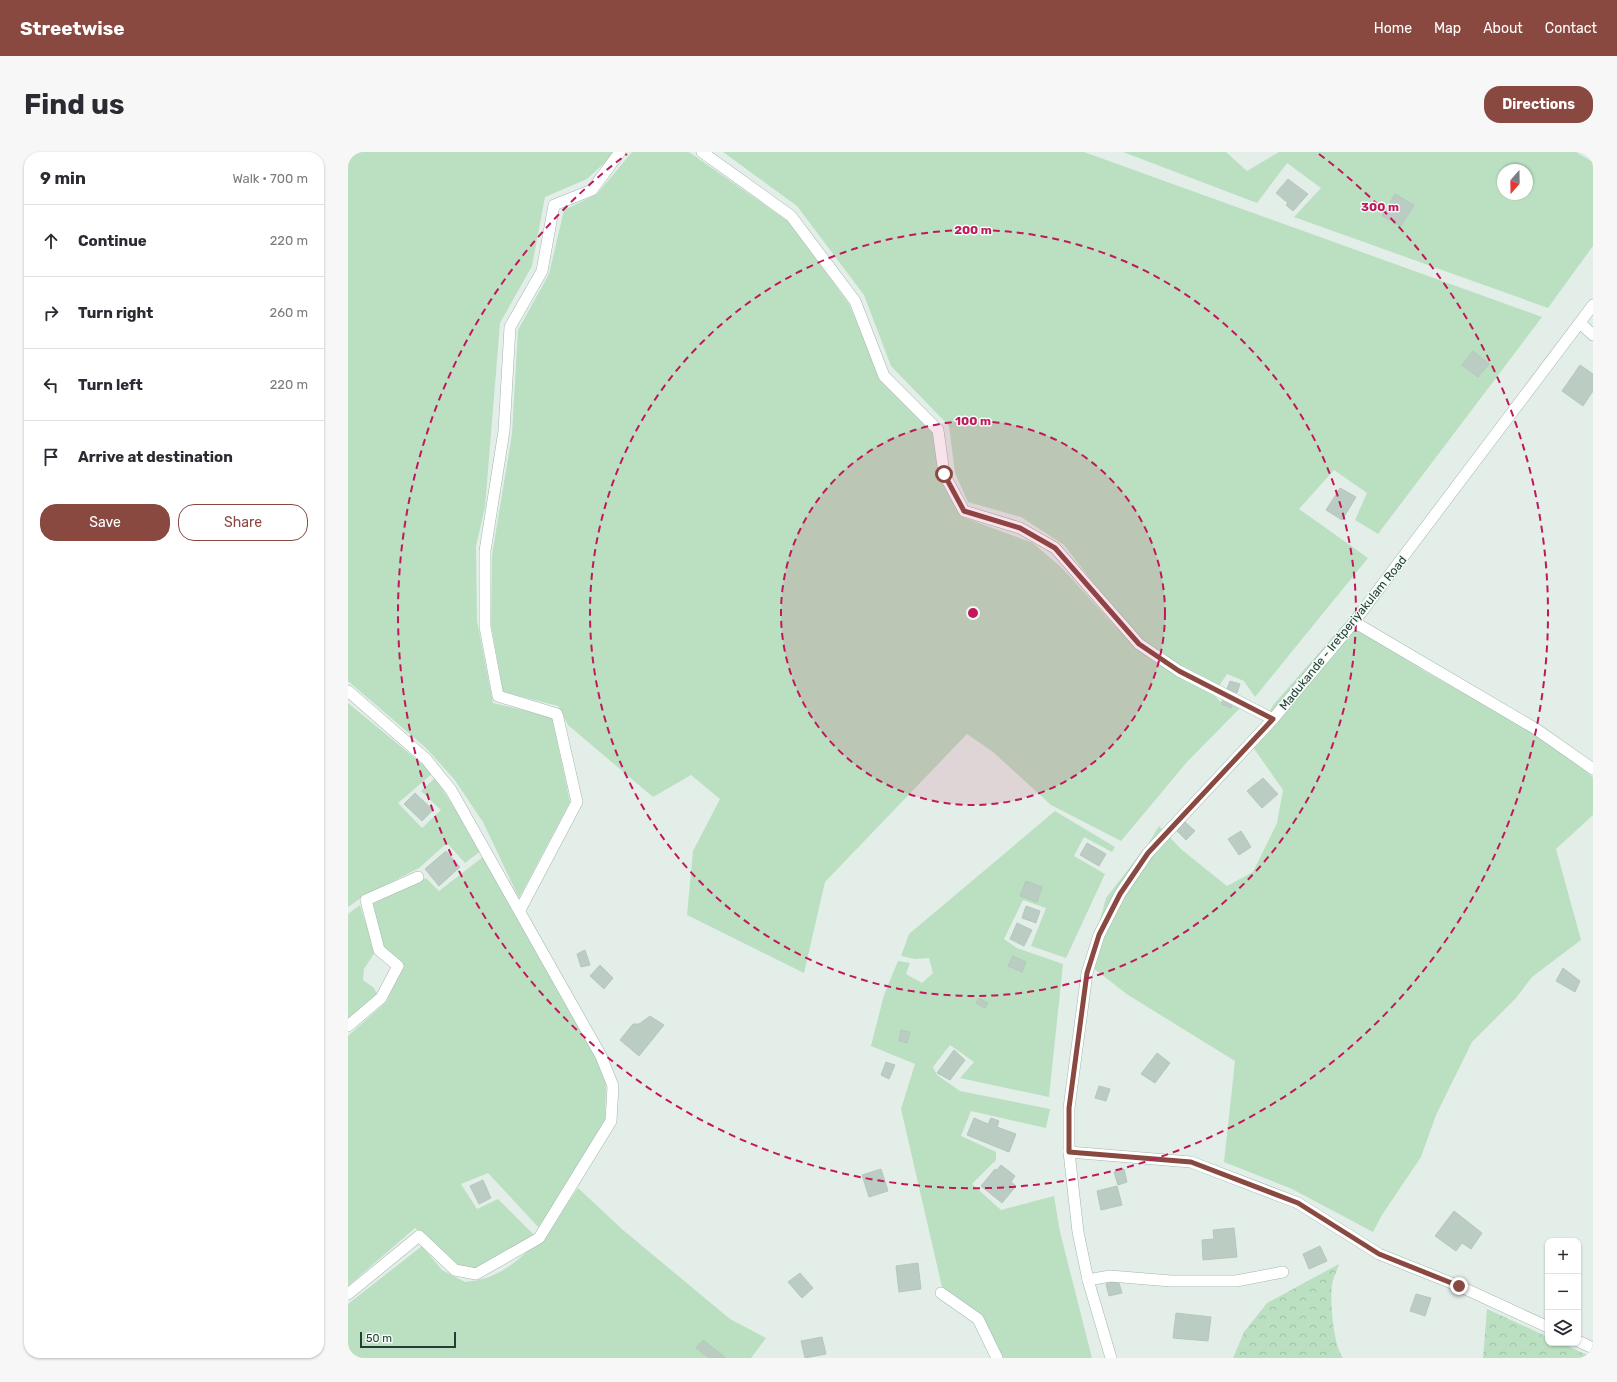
<!DOCTYPE html>
<html lang="en">
<head>
<meta charset="utf-8">
<style>
	:root { --surface:#fff; --page:#f7f7f7; --text:#2b2b33; --muted:#7c7c81; --line:#e1e1e2; --accent:#894941 }
	body { margin:0; font-family:Rubik,sans-serif; background:var(--page); color:var(--text) }
	.controls { position:absolute; right:12px; bottom:12px; display:grid; overflow:hidden; border-radius:8px; box-shadow:0 1px 3px #0004 }
	.controls button { width:36px; height:36px; display:grid; place-items:center; padding:0; border:0; border-bottom:1px solid var(--line); background:var(--surface); color:var(--text); font:20px sans-serif }
	.compass { position:absolute; left:1149px; top:12px; width:36px; height:36px; border-radius:50%; background:var(--surface); box-shadow:0 1px 3px #0004; rotate:200deg }
	.scale { position:absolute; left:12px; bottom:10px; width:96px; box-sizing:border-box; padding-left:4px; border:2px solid #214035; border-top:0; font-size:11px; line-height:14px; white-space:nowrap; color:#214035; -webkit-text-stroke:3px #f4faf6; paint-order:stroke }
	.stop { position:absolute; width:12px; height:12px; margin:-9px; border:3px solid #894941; border-radius:50%; background:#fff }
	.stop.end { background:#894941; border-color:#fff; box-shadow:0 1px 4px #0008 }
	.list { margin:0; padding:0; list-style:none }
	h2 { display:flex; justify-content:space-between; align-items:center; height:52px; margin:0; padding:0 16px; font-size:17px }
	h2 small { font-size:13px; font-weight:400; color:var(--muted) }
	.list li { display:grid; grid-template-columns:26px 1fr auto; gap:12px; align-items:center; box-sizing:border-box; height:72px; padding:0 16px; border-top:1px solid var(--line) }
	.list b { display:block; font-size:15px; white-space:nowrap }
	.list em { font-size:13px; font-style:normal; color:var(--muted) }
	.actions { display:flex; gap:8px; padding:12px 16px }
	.actions a { flex:1; padding:9px 0; border:1px solid var(--accent); border-radius:16px; text-align:center; font-size:14px; color:var(--accent) }
	.actions .main { background:var(--accent); color:#fff }
	.icon { flex:none; width:22px; height:22px; fill:none; stroke:currentColor; stroke-width:2; stroke-linecap:round; stroke-linejoin:round }
	.map { position:relative; flex:none; width:1245px; height:1206px; overflow:hidden; border-radius:16px }
	header { display:flex; align-items:center; gap:24px; box-sizing:border-box; height:56px; padding:0 20px; background:var(--accent); color:#fff }
	header strong { font-size:19px }
	nav { display:flex; gap:22px; margin-inline-start:auto; font-size:14px }
	.intro { display:flex; align-items:center; justify-content:space-between; box-sizing:border-box; height:96px; padding:0 24px }
	h1 { margin:0; font-size:28px }
	.button { padding:10px 18px; border-radius:16px; background:var(--accent); color:#fff; font-size:14px; font-weight:700 }
	main { display:flex; gap:24px; padding:0 24px }
	aside { flex:1; background:var(--surface); border-radius:16px; box-shadow:0 1px 3px #0004 }
	.map>svg:first-child { display:block }
	.green { fill:#bae0c1; fill-rule:evenodd }
	.forest { fill:url(#forest-crowns) }
	.building { fill:#bbccc3; stroke:#b4c8be }
	.lines { fill:none; stroke-linecap:round; stroke-linejoin:round }
	.minor-casing { stroke:#a5b6af; stroke-width:12 }
	.minor { stroke:#fff; stroke-width:11 }
	.route { stroke:#894941; stroke-width:5 }
	.ring { fill:none; stroke:#c2185b; stroke-width:2; stroke-dasharray:7 5 }
	.labels { text-anchor:middle; dominant-baseline:central; stroke-width:3; stroke-linejoin:round; paint-order:stroke }
	.street-label { font-size:12px; fill:#214035; stroke:#f4faf6 }
	.centre { fill:#c2185b; stroke:#f4faf6; stroke-width:2 }
	.ring-label { font-size:12px; text-anchor:middle; font-weight:bold; fill:#c2185b; stroke:#f4faf6; stroke-width:3; stroke-linejoin:round; paint-order:stroke }
</style>
</head>
<body>
<header>
<strong>Streetwise</strong>
<nav><a>Home</a><a>Map</a><a>About</a><a>Contact</a></nav>
</header>
<div class="intro"><h1>Find us</h1><a class="button">Directions</a></div>
<main>
<aside>
<h2>9 min<small>Walk · 700 m</small></h2>
<ul class="list">
<li><svg class="icon" aria-label="ahead" viewBox="0 0 24 24"><path d="M12 20V5M6 11l6-6 6 6"/></svg><div><b>Continue</b></div><em>220 m</em></li>
<li><svg class="icon" aria-label="right" viewBox="0 0 24 24"><path d="M7 20v-9h11M14 6l5 5-5 5"/></svg><div><b>Turn right</b></div><em>260 m</em></li>
<li><svg class="icon" aria-label="left" viewBox="0 0 24 24"><path d="M17 20v-9H6M10 6l-5 5 5 5"/></svg><div><b>Turn left</b></div><em>220 m</em></li>
<li><svg class="icon" aria-label="arrive" viewBox="0 0 24 24"><path d="M6 21V4h12l-3 4 3 4H6"/></svg><div><b>Arrive at destination</b></div></li>
</ul>
<div class="actions"><a class="main">Save</a><a>Share</a></div>
</aside>
<div class="map">
<svg width="1245" height="1206" viewBox="0 0 1245 1206">
	<defs>
		<pattern id="forest-crowns" width="20" height="18" patternUnits="userSpaceOnUse"><rect width="20" height="18" fill="#bae0c1"/><path d="M2 6a3 3 0 1 1 6 0M12 15a3 3 0 1 1 6 0" fill="none" stroke="#a0c1a6"/></pattern>
	</defs>
	<rect width="100%" height="100%" fill="#e3eee8"/>
	<!-- green -->
	<g class="green">
		<path d="M0,0h268l-29,27 -42,18 -13,69 -32,57 -15,184 -9,39 1,75 16,82 59,14 18,85 -51,96 -36,-76 -29,-43 -28,-31 -78,-67z"/>
		<path d="M284,0h57l100,70 60,82 32,76 53,54 6,44 23,39 70,26 29,25 50,55 25,24 69,40 15,15 20,5 -54,55 -66,79 -70,-36 -58,-53 -26,-18 -142,148 -21,91 -117,-58 6,-64 27,-52 -29,-24 -38,22 -85,-72 -10,-19 -55,-14 -12,-68 1,-69 20,-121 6,-104 31,-56 15,-64 33,-16z"/>
		<path d="M375,0h361l458,165 -164,217 -23,-14 12,-27 -33,-23 -35,39 69,49 -113,139 -11,-16 -17,-7 -8,12 -38,-16 -41,-27 -76,-98 -43,-28 -53,-15 -13,-29 -6,-47 -58,-60 -27,-71 -67,-89z"/>
		<path d="M775,0h103l21,19 32,-19h297l17,10v84l-45,62 -254,-91 27,-29 -34,-25 -30,40zM1155,18h24v24h-24z"/>
		<path d="M998,470l80,50 74,41 48,30 45,34v38l-37,34 25,91 -49,37 -16,21 -44,44 -36,73 -15,42 -39,58 -9,17 -81,-43 -68,-27 11,-101 -107,-66 -40,-31 18,-66 42,-54 11,-18 23,24 45,36 26,-14 24,-49 6,-33 -33,-47 24,-39z"/>
		<path d="M0,551l85,70 -35,30 24,25 19,-18 -20,-19 14,-13 47,72 -17,13 -18,-20 -28,25 -55,28 -16,11z"/>
		<path d="M707,659l60,36 -3,5 -28,-15 -10,19 31,18 -39,84 -35,-12 15,-38 -23,-8 -19,39 13,9 46,16 -14,133 -89,-19 14,-16 -24,-17 -17,22 4,8 23,16 90,18 -4,19 -75,-17 -10,25 35,16v8l-24,24 29,26 53,-14 6,36 32,126h-89l-21,-41 -40,-30 -41,-178 14,-45 -44,-18 13,-51 14,-34 12,2 -4,11 16,9 11,-10 -4,-15 -14,1 -14,-3 8,-22z"/>
		<path d="M136,704l111,201 11,27 -1,37 -65,108 -52,-56 -27,11 16,25 21,-10 37,37 -60,33 -19,-4 -41,-37 -67,58v-250l39,-35 15,-38 -19,-15 -11,-44 54,-26 13,13z"/>
		<path d="M12,753l15,47 -11,17 -1,11 11,8 3,6 -29,25v-105z"/>
		<path d="M230,1036l45,42 107,89 36,19 -15,20h-403v-54l74,-58 20,24 23,12c7,-1 14,-2 21,-4 39,-13 70,-58 92,-90z"/>
	</g>
	<!-- forest -->
	<g class="forest">
		<path d="M991,1112c-2,7 -6,14 -7,21 -2,17 1,59 11,73h-110l11,-26 23,-29z"/>
		<path d="M1139,1157l61,28v6h14l31,15h-110z"/>
	</g>
	<!-- building -->
	<g class="building">
		<path d="M940,27l20,15 -15,17 -7,-6 2,-2 -12,-10z"/>
		<path d="M1047,42l19,11 -13,21 -19,-10z"/>
		<path d="M1125,199l16,13 -11,13 -16,-12z"/>
		<path d="M1232,213l13,9v17l-10,15 -21,-15z"/>
		<path d="M992,336l16,9 -14,23 -16,-10z"/>
		<path d="M882,529l10,3 -3,9 -10,-4z"/>
		<path d="M875,548l10,3 -2,5 -10,-4z"/>
		<path d="M915,626l15,16 -16,14 -15,-17z"/>
		<path d="M67,641l18,17 -11,11 -18,-17z"/>
		<path d="M837,670l10,9 -9,9 -9,-9z"/>
		<path d="M893,679l10,16 -12,8 -11,-16z"/>
		<path d="M739,691l19,11 -7,12 -19,-11z"/>
		<path d="M98,699l14,16 -21,19 -14,-17z"/>
		<path d="M678,729l16,6 -5,15 -17,-6z"/>
		<path d="M678,754l14,5 -4,12 -14,-5z"/>
		<path d="M669,771l15,7 -8,16 -14,-7z"/>
		<path d="M237,798l5,15 -9,2 -4,-13z"/>
		<path d="M665,804l13,6 -4,10 -14,-6z"/>
		<path d="M252,813l13,13 -9,11 -14,-13z"/>
		<path d="M1215,816l17,13 -5,11 -19,-11z"/>
		<path d="M631,846l9,5 -3,5 -9,-5z"/>
		<path d="M302,864l14,9 -25,31 -19,-16 13,-16h6z"/>
		<path d="M553,878l9,2 -3,11 -8,-2z"/>
		<path d="M606,898l11,10 -15,20 -13,-7z"/>
		<path d="M809,901l13,10 -15,20 -14,-9z"/>
		<path d="M538,910l9,3 -6,14 -8,-4z"/>
		<path d="M751,934l11,3 -4,12 -11,-3z"/>
		<path d="M626,966l14,6 3,-6 8,3 -2,6 19,7 -7,18 -42,-17z"/>
		<path d="M653,1013l14,11 -4,6 5,4 -14,17 -21,-17 14,-17 2,1z"/>
		<path d="M533,1017l7,22 -19,6 -7,-22z"/>
		<path d="M776,1017l3,13 -9,3 -4,-13z"/>
		<path d="M135,1028l8,18 -12,6 -9,-18z"/>
		<path d="M769,1034l5,19 -21,5 -4,-19z"/>
		<path d="M1106,1059l28,22 -11,16 -9,-6 -6,8 -21,-15z"/>
		<path d="M886,1076l3,29 -34,3 -1,-20 12,-1 -1,-9z"/>
		<path d="M972,1094l7,15 -18,8 -6,-15z"/>
		<path d="M570,1111l3,26 -22,3 -3,-26z"/>
		<path d="M452,1121l13,15 -11,10 -14,-16z"/>
		<path d="M770,1128l4,13 -13,3 -3,-12z"/>
		<path d="M1068,1142l15,4 -6,18 -15,-5z"/>
		<path d="M828,1161l35,4 -3,24 -35,-3z"/>
		<path d="M474,1185l4,17 -21,4 -4,-17z"/>
		<path d="M355,1188l23,18h-17l-13,-10z"/>
	</g>
	<g class="lines">
		<defs>
			<g id="minor">
				<path d="M354,0l89,64 64,85 29,75 54,54 6,44 20,37 56,17 35,20 84,96 40,27 94,48"/>
				<path d="M1232,171l13,12"/>
				<path d="M1006,470l182,107 57,40"/>
				<path d="M0,539l78,68 25,31 150,266 12,30 -2,35 -72,117 -63,36 -21,-4 -36,-34 -71,58"/>
				<path d="M172,758l57,-108 -20,-88 -59,-18 -13,-69v-76l19,-120 6,-104 32,-56 12,-66 38,-15 28,-38"/>
				<path d="M0,874l33,-28 17,-32 -19,-16 -13,-50 52,-23"/>
				<path d="M721,1000l122,10 107,41 81,51 80,32 89,41"/>
				<path d="M740,1128l22,-4 61,5h65l47,-9"/>
				<path d="M593,1141l37,26 19,39"/>
				<path d="M1230,1189l15,7"/>
				<path d="M763,1206l-23,-78 -10,-48 -9,-80v-44l18,-135 12,-38 21,-41 28,-41 125,-134 81,-97 239,-317"/>
			</g>
		</defs>
		<!-- minor casing -->
		<use href="#minor" class="minor-casing"/>
		<!-- minor -->
		<use href="#minor" class="minor"/>
	</g>
	<g class="lines">
		<!-- route -->
		<path class="route" d="M596,322l20,37 56,17 35,20 84,96 40,27 94,48 -125,134 -28,41 -21,41 -12,38 -18,135v44l122,10 107,41 81,51 80,32"/>
	</g>
	<!-- distance rings -->
	<circle cx="625" cy="461" r="192" fill="#c2185b" fill-opacity=".12"/>
	<g class="ring">
		<circle cx="625" cy="461" r="192"/>
		<circle cx="625" cy="461" r="383"/>
		<path d="M971 2A575 575 0 1 1 279 2"/>
	</g>
	<g class="labels">
		<!-- street labels -->
		<g class="street-label">
			<text transform="translate(995 481) rotate(-51)">Madukande - Iretperiyakulam Road</text>
		</g>
	</g>
	<circle cx="625" cy="461" r="6" class="centre"/>
	<g class="ring-label">
		<text x="1032" y="59">300 m</text>
		<text x="625" y="82">200 m</text>
		<text x="625" y="273">100 m</text>
	</g>
</svg>
<div class="controls">
<button>+</button>
<button>−</button>
<button><svg class="icon" aria-label="layers" viewBox="0 0 24 24"><path d="M12 4l9 5-9 5-9-5zM3 14l9 5 9-5"/></svg></button>
</div>
<svg class="compass" viewBox="-18 -18 36 36"><path d="M0-13l5 13h-10z" fill="#e53935"/><path d="M0 13l5-13h-10z" fill="#7c7c81"/></svg>
<div class="scale">50 m</div>
<div class="stop" style="left:596px;top:322px"></div>
<div class="stop end" style="left:1111px;top:1134px"></div>
</div>
</main>
</body>
</html>
